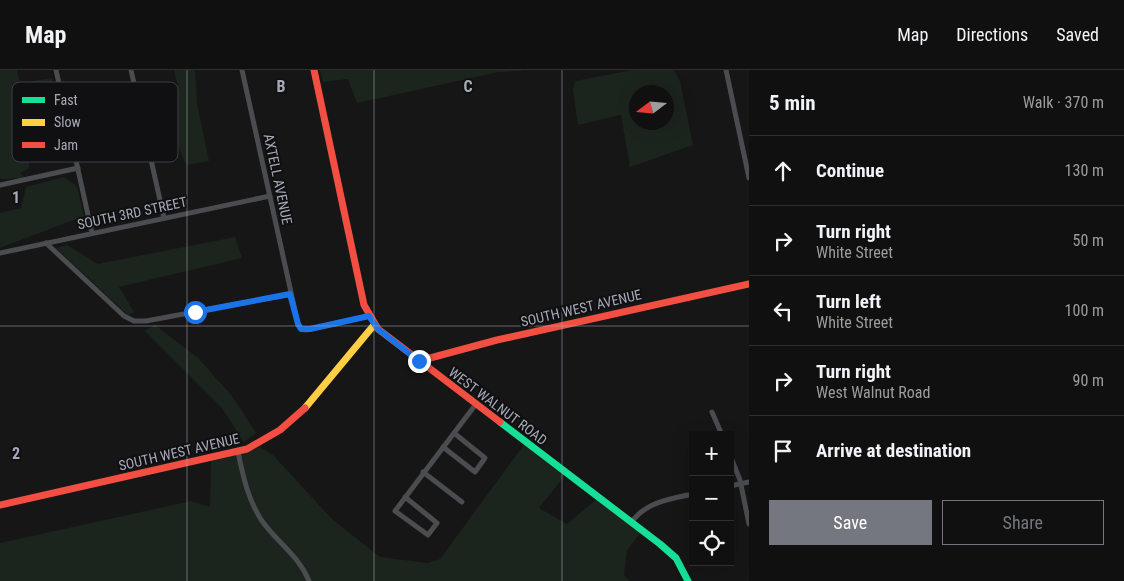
<!DOCTYPE html>
<html lang="en">
<head>
<meta charset="utf-8">
<style>
	:root { --surface:#101010; --page:#191919; --text:#f1f3f6; --muted:#9c9d9f; --line:#303030; --accent:#74777f }
	body { margin:0; font-family:"Roboto Condensed",sans-serif; background:var(--page); color:var(--text) }
	.controls { position:absolute; right:15px; bottom:15px; display:grid; overflow:hidden; border-radius:0px; box-shadow:0 5px 20px #0002 }
	.controls button { width:45px; height:45px; display:grid; place-items:center; padding:0; border:0; border-bottom:1px solid var(--line); background:var(--surface); color:var(--text); font:25px sans-serif }
	.compass { position:absolute; left:629px; top:15px; width:45px; height:45px; border-radius:50%; background:var(--surface); box-shadow:0 5px 20px #0002; rotate:254deg }
	.stop { position:absolute; width:15px; height:15px; margin:-11px; border:4px solid #1a73e8; border-radius:50%; background:#fff }
	.stop.end { background:#1a73e8; border-color:#fff; box-shadow:0 1px 5px #0008 }
	.list { margin:0; padding:0; list-style:none }
	h2 { display:flex; justify-content:space-between; align-items:center; height:65px; margin:0; padding:0 20px; font-size:21px }
	h2 small { font-size:16px; font-weight:400; color:var(--muted) }
	.list li { display:grid; grid-template-columns:32px 1fr auto; gap:15px; align-items:center; box-sizing:border-box; height:70px; padding:0 20px; border-top:1px solid var(--line) }
	.list b { display:block; font-size:19px; white-space:nowrap }
	.list p { margin:0; font-size:16px; white-space:nowrap; color:var(--muted) }
	.list em { font-size:16px; font-style:normal; color:var(--muted) }
	.actions { display:flex; gap:10px; padding:15px 20px }
	.actions a { flex:1; padding:11px 0; border:1px solid var(--accent); border-radius:0px; text-align:center; font-size:18px; color:var(--accent) }
	.actions .main { background:var(--accent); color:#fff }
	.icon { flex:none; width:28px; height:28px; fill:none; stroke:currentColor; stroke-width:2; stroke-linecap:round; stroke-linejoin:round }
	.map { position:relative; flex:none; width:749px; height:511px; overflow:hidden }
	header { display:flex; align-items:center; gap:30px; box-sizing:border-box; height:70px; padding:0 25px; background:var(--surface); border-bottom:1px solid var(--line) }
	header strong { font-size:24px }
	nav { display:flex; gap:28px; margin-inline-start:auto; font-size:18px }
	main { display:flex }
	aside { flex:1; background:var(--surface) }
	.map>svg:first-child { display:block }
	.green { fill:#1c241e; fill-rule:evenodd }
	.lines { fill:none; stroke-linecap:round; stroke-linejoin:round }
	.street { stroke:#4a4c4f; stroke-width:5 }
	.fast { stroke:#16e098; stroke-width:7 }
	.slow { stroke:#ffcf43; stroke-width:7 }
	.jam { stroke:#f24e42; stroke-width:7 }
	.route { stroke:#1a73e8; stroke-width:6 }
	.grid { fill:none; stroke:#a7abb8; stroke-width:1; stroke-opacity:0.55 }
	.labels { text-anchor:middle; dominant-baseline:central; stroke-width:4; stroke-linejoin:round; paint-order:stroke }
	.street-label { font-size:14px; fill:#a7abb8; stroke:#101012 }
	.key { fill:#101012; stroke:#3d3e44; stroke-width:1 }
	.key-label { font-size:14px; fill:#a7abb8 }
	.grid-label { font-size:16px; text-anchor:middle; font-weight:bold; fill:#a7abb8; stroke:#101012; stroke-width:4; stroke-linejoin:round; paint-order:stroke }
</style>
</head>
<body>
<header>
<strong>Map</strong>
<nav><a>Map</a><a>Directions</a><a>Saved</a></nav>
</header>
<main>
<div class="map">
<svg width="749" height="511" viewBox="0 0 749 511">
	<rect width="100%" height="100%" fill="#161616"/>
	<!-- green -->
	<g class="green">
		<path d="M0,0h17l3,13 32,-5 4,17 -26,6 -1,67 -9,5 5,5 -25,1z"/>
		<path d="M174,0h21l2,34 12,57 -23,4 -17,-43 -1,-23 10,-12z"/>
		<path d="M320,0h201v1l-22,1 -142,31 -9,-24 -25,3z"/>
		<path d="M633,0h41l6,11 13,64 -63,22 -9,-52 -43,10 -5,-35 2,-9zM636,22h30v30h-30z"/>
		<path d="M64,107l13,9 7,30 -84,32v-35l21,-5 5,-21z"/>
		<path d="M235,167l7,21 -123,29 15,25 -6,3 -72,-67 11,-3 31,19z"/>
		<path d="M155,255l43,33 34,38 24,37 -12,9 -22,-34 -77,-77z"/>
		<path d="M526,372l41,31 -28,35 28,16 32,-27 43,34 -15,19 -3,25 6,6h-630v-38l191,-42 19,6 1,-49 49,-11 13,8 59,64 48,38 48,6 12,-4z"/>
	</g>
	<g class="lines">
		<!-- street -->
		<g class="street">
			<path d="M56,0l36,163"/>
			<path d="M131,0l33,148"/>
			<path d="M242,0l56,254 3,5 5,1 63,-14"/>
			<path d="M726,0l23,108"/>
			<path d="M0,115l78,-17"/>
			<path d="M46,173l78,73 10,5h12l145,-27"/>
			<path d="M0,183l270,-57"/>
			<path d="M712,342l10,23"/>
			<path d="M443,377l32,25 10,-14 -31,-25"/>
			<path d="M238,382c5,24 10,48 24,69 15,21 37,35 47,60"/>
			<path d="M730,385l10,25 9,44"/>
			<path d="M423,402l39,30"/>
			<path d="M730,416l19,-4"/>
			<path d="M405,427l32,26 -9,12 -33,-24 81,-107"/>
			<path d="M631,453c14,-21 39,-24 62,-29"/>
		</g>
		<!-- fast -->
		<path class="fast" d="M500,352l160,122 16,14 12,23"/>
		<!-- slow -->
		<path class="slow" d="M305,338l69,-83"/>
		<!-- jam -->
		<g class="jam">
			<path d="M314,0l50,235 14,24 122,93"/>
			<path d="M419,291l78,-21 252,-56"/>
			<path d="M0,435l247,-56 33,-19 25,-22"/>
		</g>
	</g>
	<g class="lines">
		<!-- route -->
		<path class="route" d="M195,242l95,-18 8,30 3,5h9l59,-13 9,13 41,32"/>
	</g>
	<!-- grid -->
	<path class="grid" d="M187,0v511M374,0v511M562,0v511M0,256h749"/>
	<g class="labels">
		<!-- street labels -->
		<g class="street-label">
			<text transform="translate(278 109) rotate(78)">AXTELL AVENUE</text>
			<text transform="translate(132 143) rotate(-12)">SOUTH 3RD STREET</text>
			<text transform="translate(581 238) rotate(-13)">SOUTH WEST AVENUE</text>
			<text transform="translate(498 336) rotate(37)">WEST WALNUT ROAD</text>
			<text transform="translate(179 382) rotate(-13)">SOUTH WEST AVENUE</text>
		</g>
	</g>
	<!-- legend -->
	<rect x="12" y="12" width="166" height="80" rx="8" class="key"/>
	<rect x="22" y="27" width="23" height="6" fill="#16e098"/>
	<rect x="22" y="49" width="23" height="7" fill="#ffcf43"/>
	<rect x="22" y="72" width="23" height="6" fill="#f24e42"/>
	<g class="key-label">
		<text x="54" y="35">Fast</text>
		<text x="54" y="57">Slow</text>
		<text x="54" y="80">Jam</text>
	</g>
	<g class="grid-label">
		<text x="281" y="22">B</text>
		<text x="468" y="22">C</text>
		<text x="16" y="133">1</text>
		<text x="16" y="389">2</text>
	</g>
</svg>
<div class="controls">
<button>+</button>
<button>−</button>
<button><svg class="icon" aria-label="locate" viewBox="0 0 24 24"><circle cx="12" cy="12" r="6"/><path d="M12 2v4M12 18v4M2 12h4M18 12h4"/></svg></button>
</div>
<svg class="compass" viewBox="-18 -18 36 36"><path d="M0-13l5 13h-10z" fill="#e53935"/><path d="M0 13l5-13h-10z" fill="#9c9d9f"/></svg>
<div class="stop" style="left:195px;top:242px"></div>
<div class="stop end" style="left:419px;top:291px"></div>
</div>
<aside>
<h2>5 min<small>Walk · 370 m</small></h2>
<ul class="list">
<li><svg class="icon" aria-label="ahead" viewBox="0 0 24 24"><path d="M12 20V5M6 11l6-6 6 6"/></svg><div><b>Continue</b></div><em>130 m</em></li>
<li><svg class="icon" aria-label="right" viewBox="0 0 24 24"><path d="M7 20v-9h11M14 6l5 5-5 5"/></svg><div><b>Turn right</b><p>White Street</p></div><em>50 m</em></li>
<li><svg class="icon" aria-label="left" viewBox="0 0 24 24"><path d="M17 20v-9H6M10 6l-5 5 5 5"/></svg><div><b>Turn left</b><p>White Street</p></div><em>100 m</em></li>
<li><svg class="icon" aria-label="right" viewBox="0 0 24 24"><path d="M7 20v-9h11M14 6l5 5-5 5"/></svg><div><b>Turn right</b><p>West Walnut Road</p></div><em>90 m</em></li>
<li><svg class="icon" aria-label="arrive" viewBox="0 0 24 24"><path d="M6 21V4h12l-3 4 3 4H6"/></svg><div><b>Arrive at destination</b></div></li>
</ul>
<div class="actions"><a class="main">Save</a><a>Share</a></div>
</aside>
</main>
</body>
</html>
